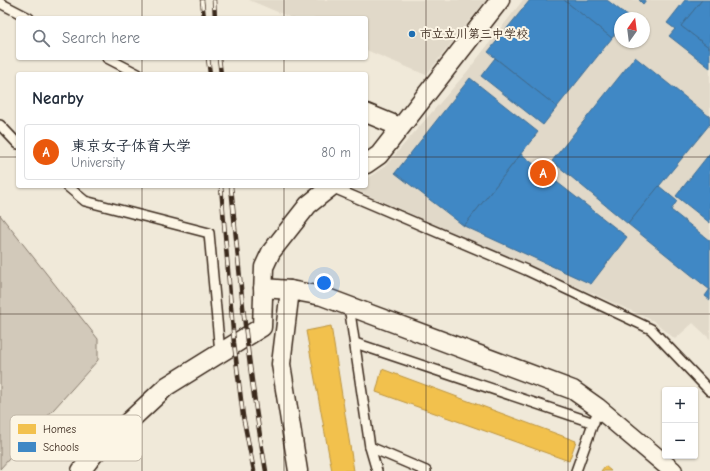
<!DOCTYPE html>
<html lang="en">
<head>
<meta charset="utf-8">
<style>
	:root { --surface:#fff; --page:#f2f2f3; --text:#1f2937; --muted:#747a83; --line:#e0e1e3; --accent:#ea580c }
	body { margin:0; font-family:"Comic Neue","Klee One",sans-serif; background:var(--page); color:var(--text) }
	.controls { position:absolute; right:12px; bottom:12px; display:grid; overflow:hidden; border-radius:4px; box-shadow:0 1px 3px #0004 }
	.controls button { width:36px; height:36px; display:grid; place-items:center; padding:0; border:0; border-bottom:1px solid var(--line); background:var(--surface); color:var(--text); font:20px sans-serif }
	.compass { position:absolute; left:614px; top:12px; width:36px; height:36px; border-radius:50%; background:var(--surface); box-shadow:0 1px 3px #0004; rotate:14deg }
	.you { position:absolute; left:324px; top:283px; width:14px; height:14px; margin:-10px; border:3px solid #fff; border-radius:50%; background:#1a73e8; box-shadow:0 0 0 6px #1a73e833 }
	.badge { display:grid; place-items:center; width:26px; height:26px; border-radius:50%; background:var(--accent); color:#fff; font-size:13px; font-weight:700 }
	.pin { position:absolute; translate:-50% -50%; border:2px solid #fff; box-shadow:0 1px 4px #0006 }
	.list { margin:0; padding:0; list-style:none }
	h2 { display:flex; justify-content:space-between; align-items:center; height:52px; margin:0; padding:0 16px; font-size:17px }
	h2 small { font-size:13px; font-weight:400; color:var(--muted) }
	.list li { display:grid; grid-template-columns:26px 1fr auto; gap:12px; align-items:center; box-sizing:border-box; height:56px; margin:0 8px 8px; padding:0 8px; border:1px solid var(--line); border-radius:4px }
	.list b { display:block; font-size:15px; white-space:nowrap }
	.list p { margin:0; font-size:13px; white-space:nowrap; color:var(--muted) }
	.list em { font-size:13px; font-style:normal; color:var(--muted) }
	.icon { flex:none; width:22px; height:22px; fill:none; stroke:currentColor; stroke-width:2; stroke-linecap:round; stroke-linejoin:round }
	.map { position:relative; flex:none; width:710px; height:471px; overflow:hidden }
	.search { position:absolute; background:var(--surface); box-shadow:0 1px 3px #0004; left:16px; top:16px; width:352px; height:44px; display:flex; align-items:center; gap:10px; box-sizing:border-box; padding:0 14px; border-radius:4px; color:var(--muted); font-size:15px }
	.panel { position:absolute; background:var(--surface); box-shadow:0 1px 3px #0004; left:16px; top:72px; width:352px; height:116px; border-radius:4px }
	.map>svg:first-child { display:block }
	.built { fill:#e1d9c9; fill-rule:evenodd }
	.green { fill:#d2c9ba; stroke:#867a6c }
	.homes { fill:#f2c14e; stroke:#bb9440 }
	.schools { fill:#3f88c5; stroke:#3e6c93 }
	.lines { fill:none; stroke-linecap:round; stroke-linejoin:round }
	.lane-casing { stroke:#3b2a1e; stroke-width:12 }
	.street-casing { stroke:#3b2a1e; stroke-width:21 }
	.lane { stroke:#fcf5e5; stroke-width:9 }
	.street { stroke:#fcf5e5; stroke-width:18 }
	.rail-casing { stroke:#3b2a1e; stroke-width:4.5 }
	.rail { stroke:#fcf5e5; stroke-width:3; stroke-dasharray:9; stroke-linecap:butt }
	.grid { fill:none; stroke:#3b2a1e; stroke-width:1; stroke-opacity:0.55 }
	.poi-dot { fill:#1f6fb2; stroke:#fcf5e5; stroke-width:1.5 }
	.labels { text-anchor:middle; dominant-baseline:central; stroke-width:4; stroke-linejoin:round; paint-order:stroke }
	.poi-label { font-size:12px; font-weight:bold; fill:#3b2a1e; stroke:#fcf5e5; text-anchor:start }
	.key { fill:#fcf5e5; stroke:#c2b8a9; stroke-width:1 }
	.key-label { font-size:11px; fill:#3b2a1e }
</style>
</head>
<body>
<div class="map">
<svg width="710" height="471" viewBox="0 0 710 471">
	<rect width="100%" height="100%" fill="#f0e9d9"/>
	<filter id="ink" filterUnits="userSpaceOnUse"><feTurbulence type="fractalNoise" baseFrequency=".025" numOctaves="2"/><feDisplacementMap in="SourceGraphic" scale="8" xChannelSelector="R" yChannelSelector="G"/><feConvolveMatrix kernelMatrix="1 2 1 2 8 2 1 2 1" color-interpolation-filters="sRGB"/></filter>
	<g filter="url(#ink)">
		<!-- built -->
		<g class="built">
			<path d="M249,0h237l-60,75 -60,-25v-32h-74z"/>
			<path d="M523,0h187v339l-17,-16 -18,16 -21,-18 -105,-47 -195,-85 4,-3h8v-6l20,-15 80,-92zM620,18h24v24h-24z"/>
		</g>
		<!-- green -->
		<path class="green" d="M0,215l98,124v21l-98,109z"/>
		<!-- homes -->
		<g class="homes">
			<path d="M331,326l23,145h-22l-26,-140z"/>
			<path d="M382,369l194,72 -7,20 -193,-69z"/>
			<path d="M605,466l6,5h-10z"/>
		</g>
		<!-- schools -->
		<g class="schools">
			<path d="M530,0h34l48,38 -55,69 -69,-55z"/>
			<path d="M564,0h43l22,17 -9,1v10l-8,10z"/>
			<path d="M639,0h7l-3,4z"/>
			<path d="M685,0h17l-21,26 29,22v20l-41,-32 6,-7 -8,-6z"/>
			<path d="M702,0h8v48l-29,-22z"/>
			<path d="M635,57l75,60v7l-82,100 -76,-63z"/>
			<path d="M495,58l62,49 -14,18 -62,-49z"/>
			<path d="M470,78l68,54 -74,94 -69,-53z"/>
			<path d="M710,153v70l-34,-27z"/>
			<path d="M521,154l106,83 -36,47 -127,-58z"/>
			<path d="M659,186l18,15 -6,9 39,31v49l-82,-66z"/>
			<path d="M710,289v11l-5,-4z"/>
		</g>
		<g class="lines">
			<defs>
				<g id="lane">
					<path d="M0,3l29,15"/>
					<path d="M107,58l31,16"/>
					<path d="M0,125l18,19"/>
					<path d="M67,186l18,15 124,32 11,120"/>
					<path d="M329,186l197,84 125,59 59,62"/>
					<path d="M349,306l21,141 7,24"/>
					<path d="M355,343l239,80"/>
					<path d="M370,447l56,24"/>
					<path d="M576,471l19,-53"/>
				</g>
				<g id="street">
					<path d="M366,113l34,14"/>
					<path d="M366,164l13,-9 121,-155"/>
					<path d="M263,288l27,2 32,6 251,94 24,17 76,64"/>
					<path d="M290,290l-9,74 17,107"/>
					<path d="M81,471l13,-17 73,-68 95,-59 2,-60 7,-15 37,-47 24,-19"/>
				</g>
			</defs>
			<!-- lane casing -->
			<use href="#lane" class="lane-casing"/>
			<!-- street casing -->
			<use href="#street" class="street-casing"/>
			<!-- lane -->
			<use href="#lane" class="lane"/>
			<!-- street -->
			<use href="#street" class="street"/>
			<defs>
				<g id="rail">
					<path d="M202,0l2,18"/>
					<path d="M214,0l1,18"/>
					<path d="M208,58l2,16"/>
					<path d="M219,58l2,16"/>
					<path d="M221,186l13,157 9,73 11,55"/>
					<path d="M231,186c9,95 18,191 35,285"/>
				</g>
			</defs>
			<!-- rail casing -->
			<use href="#rail" class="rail-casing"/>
			<!-- rail -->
			<use href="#rail" class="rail"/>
		</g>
	</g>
	<!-- grid -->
	<path class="grid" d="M142,0v18M284,0v18M426,0v471M568,0v471M142,58v16M284,58v16M0,157h18M366,157h344M142,186v285M284,186v285M0,314h710"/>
	<!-- markers -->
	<circle class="poi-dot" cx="412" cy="34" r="4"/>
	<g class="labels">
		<!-- poi labels -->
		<g class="poi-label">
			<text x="420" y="34">市立立川第三中学校</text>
		</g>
	</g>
	<!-- legend -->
	<rect x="10" y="415" width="132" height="46" rx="6" class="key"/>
	<rect x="18" y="424" width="18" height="10" fill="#f2c14e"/>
	<rect x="18" y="442" width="18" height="10" fill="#3f88c5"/>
	<g class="key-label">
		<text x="43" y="433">Homes</text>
		<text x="43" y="451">Schools</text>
	</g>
</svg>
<div class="controls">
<button>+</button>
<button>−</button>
</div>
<svg class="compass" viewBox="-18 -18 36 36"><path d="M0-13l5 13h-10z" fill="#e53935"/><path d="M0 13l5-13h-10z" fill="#747a83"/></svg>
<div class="you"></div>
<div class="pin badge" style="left:543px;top:173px">A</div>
<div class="search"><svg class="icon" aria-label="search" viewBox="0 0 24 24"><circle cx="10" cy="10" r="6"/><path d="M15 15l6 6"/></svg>Search here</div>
<section class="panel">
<h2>Nearby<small></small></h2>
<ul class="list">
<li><span class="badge">A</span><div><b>東京女子体育大学</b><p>University</p></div><em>80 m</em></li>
</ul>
</section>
</div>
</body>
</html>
